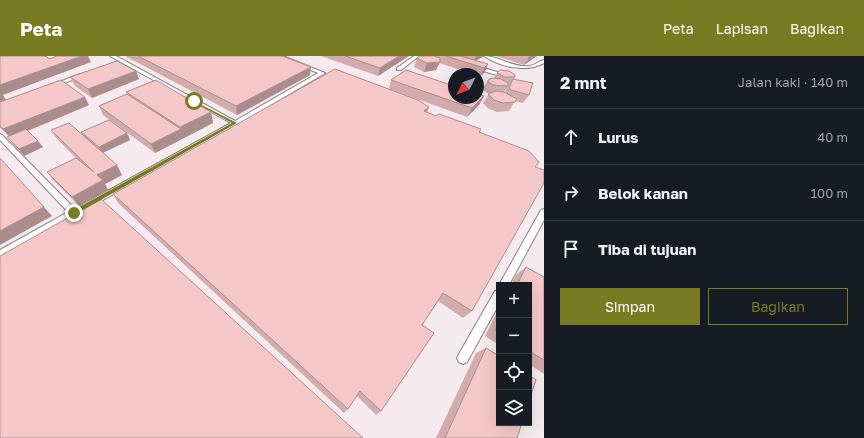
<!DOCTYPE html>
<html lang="id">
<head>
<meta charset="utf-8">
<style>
	:root { --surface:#171b24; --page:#20242c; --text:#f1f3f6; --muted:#9ea1a6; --line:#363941; --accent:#797b23 }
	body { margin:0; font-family:"Golos Text",sans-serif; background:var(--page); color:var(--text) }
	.controls { position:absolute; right:12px; bottom:12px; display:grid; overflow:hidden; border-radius:0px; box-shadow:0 4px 16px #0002 }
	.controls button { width:36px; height:36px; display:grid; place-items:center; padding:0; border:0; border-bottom:1px solid var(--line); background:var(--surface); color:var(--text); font:20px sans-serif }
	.compass { position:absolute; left:448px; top:12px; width:36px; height:36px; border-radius:50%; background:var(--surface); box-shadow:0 4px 16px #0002; rotate:228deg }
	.stop { position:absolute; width:12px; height:12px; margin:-9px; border:3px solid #797b23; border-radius:50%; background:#fff }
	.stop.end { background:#797b23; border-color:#fff; box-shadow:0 1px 4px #0008 }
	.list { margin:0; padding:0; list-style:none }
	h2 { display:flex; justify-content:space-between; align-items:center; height:52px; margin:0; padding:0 16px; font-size:17px }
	h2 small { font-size:13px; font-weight:400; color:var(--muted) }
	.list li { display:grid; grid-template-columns:26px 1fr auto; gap:12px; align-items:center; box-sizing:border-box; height:56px; padding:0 16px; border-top:1px solid var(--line) }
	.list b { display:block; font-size:15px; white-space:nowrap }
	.list em { font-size:13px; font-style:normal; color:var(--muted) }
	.actions { display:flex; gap:8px; padding:12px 16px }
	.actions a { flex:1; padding:9px 0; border:1px solid var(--accent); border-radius:0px; text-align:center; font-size:14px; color:var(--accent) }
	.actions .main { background:var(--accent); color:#fff }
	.icon { flex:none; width:22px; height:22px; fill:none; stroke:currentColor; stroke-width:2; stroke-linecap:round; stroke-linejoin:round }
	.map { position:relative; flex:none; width:544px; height:382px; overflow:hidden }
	header { display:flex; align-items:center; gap:24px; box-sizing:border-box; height:56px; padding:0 20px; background:var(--accent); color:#fff }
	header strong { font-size:19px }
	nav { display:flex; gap:22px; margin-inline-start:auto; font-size:14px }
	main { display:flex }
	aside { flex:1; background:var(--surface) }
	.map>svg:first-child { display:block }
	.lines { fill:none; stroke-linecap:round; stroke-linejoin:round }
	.service-casing { stroke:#8a8184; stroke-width:2 }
	.service { fill:#fff; fill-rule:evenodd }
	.wall { fill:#d2acac; fill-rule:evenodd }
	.shaded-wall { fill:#ab8c8c }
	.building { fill:#f4c8c8; stroke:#ab8c8c }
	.route { fill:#797b23 }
</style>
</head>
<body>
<header>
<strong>Peta</strong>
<nav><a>Peta</a><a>Lapisan</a><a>Bagikan</a></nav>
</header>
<main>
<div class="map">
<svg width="544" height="382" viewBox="0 0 544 382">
	<rect width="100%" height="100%" fill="#f5ebef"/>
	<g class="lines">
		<defs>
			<g id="service">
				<path d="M110,0h6l119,65 83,-48 -41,-17h6l42,17 -75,44 -250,141v-8l68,-38 -68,-72v-6l2,1 73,74 156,-86z"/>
				<path d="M414,0h5l-18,14h-4v-2z"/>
				<path d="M484,0c15,0 29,12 46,10 5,-1 9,-5 14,-6v3c-18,10 -44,4 -60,-7z"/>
				<path d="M475,10l34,9 1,1 -3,2 -34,-10v-2z"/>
				<path d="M80,18l5,1 -31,12 -5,-1z"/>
				<path d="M544,153v11l-35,65h-10l42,-75z"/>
				<path d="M499,234v14l-32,58 -4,2 -4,-2 -2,-4 2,-4 36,-63z"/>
			</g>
		</defs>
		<!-- service casing -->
		<use href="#service" class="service-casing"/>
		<!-- service -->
		<use href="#service" class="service"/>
	</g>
	<!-- wall -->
	<g class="wall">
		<path d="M125,0h157l28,19 -73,40z"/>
		<path d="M321,0h88l-31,20z"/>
		<path d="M419,0h65l-8,5 12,3 -4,9 -4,3 -2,-1v-1h-5l-34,-11 -3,7 -12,2 -10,-5 3,-9z"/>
		<path d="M496,0h41l-13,9z"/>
		<path d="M136,15l3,8 -47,19 -17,-12 -5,-9z"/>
		<path d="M497,17l18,4 -1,2 15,16 -6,8 -8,-2 -6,10 -12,1 -8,-3 -6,-6 6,-9 -5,-3 -1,-3 5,-8 6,-2zM508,30v-1l-3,7h-1z"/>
		<path d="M391,24l93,16 -5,9 -12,12 -78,-28z"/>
		<path d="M126,36l85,20 2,11 -58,30 -52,-38 -4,-9 28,-12z"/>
		<path d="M0,46l89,3 -61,26 15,16 -19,9 -12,-13 -5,-6 2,-1 -9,-8z"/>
		<path d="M429,51l-2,5 9,4 45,13 -2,3 56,35 -63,144 -9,7 -25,-17 -16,24 -41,86 -5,4 -19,-19 -9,13 -4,4 -226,-210 -5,-9z"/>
		<path d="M51,74l32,5 -2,-3 46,1 3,7 -27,13 19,22 -17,9 3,6 -29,16 -25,-25 -7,-9 29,-14 -19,-19z"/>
		<path d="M526,211l18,10v97l-15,-10v-79h-18l5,-10z"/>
		<path d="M499,252v37l-14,-9z"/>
		<path d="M486,292l31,90h-81l40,-85z"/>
	</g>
	<!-- shaded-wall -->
	<g class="shaded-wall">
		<path d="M61,0h27l3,6 -88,33 3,5 -6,2v-17z"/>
		<path d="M399,0h10l-31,20 2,-8z"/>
		<path d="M476,0h8l-11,6z"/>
		<path d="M530,0h7l-13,9 5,-8z"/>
		<path d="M440,6l-4,8 -12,2 3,-9z"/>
		<path d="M488,8l-4,9 -4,3 4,-8z"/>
		<path d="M311,11l-1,8 -73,40 -1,-9z"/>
		<path d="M136,15l3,8 -47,19 -4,-9z"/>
		<path d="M484,40l-5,9 -12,12 5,-9z"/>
		<path d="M85,41l4,8 -79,33 -7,-9z"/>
		<path d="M429,51l-4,9 -1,-5z"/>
		<path d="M211,56l2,11 -58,30 -4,-9 30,-15 -1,-2z"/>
		<path d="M127,77l3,7 -28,13 -3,-6z"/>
		<path d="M38,85l5,6 -19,9 -5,-7z"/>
		<path d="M117,109l5,10 -17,9 3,6 -29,16 -7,-9 25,-22z"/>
		<path d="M44,151l8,9 -52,29v-14z"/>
	</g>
	<!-- building -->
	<g class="building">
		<path d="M0,0h46l3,3 8,-3h25l-82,29z"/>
		<path d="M138,0h144l29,11 -75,39z"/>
		<path d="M345,0h54l-19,12z"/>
		<path d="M419,0h15l6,2v4l-13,1 -10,-5z"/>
		<path d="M446,0h14l28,8 -4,4z"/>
		<path d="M117,5l19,10 -48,18 -18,-12z"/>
		<path d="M335,13l83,31 11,7 -5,4 12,5 3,-2 42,15 -2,3 50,19 10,11 -4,5 9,3v13l-72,128 -29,-18 -21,32 12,8 -53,78 -21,-20 -12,18 -235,-215z"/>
		<path d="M406,14l48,16v12h24v-4l6,2 -12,12 -81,-28z"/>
		<path d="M500,14l9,1 6,4v2h-10l-8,-4z"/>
		<path d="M492,22l9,1 7,4v3l-15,-1 -5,-3v-2z"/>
		<path d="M513,23l20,4 -4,12 -18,-5 -2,-2z"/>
		<path d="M61,24l24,17 -82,32 -3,-3v-24z"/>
		<path d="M156,24l55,32 -31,15 -54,-35z"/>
		<path d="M495,35l9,1 13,7 -2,3 -12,1 -9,-3 -6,-6z"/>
		<path d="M127,38l54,35 -30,15 -52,-38z"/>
		<path d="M109,64l18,13 -28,14 -18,-15z"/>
		<path d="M69,67l48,42 -20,10 6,5 -31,17 -25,-25 29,-14 18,14 -43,-42z"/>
		<path d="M26,73l12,12 -19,8 -12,-12z"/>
		<path d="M0,102l44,49 -44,24z"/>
		<path d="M101,143l262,239h-363v-182z"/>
		<path d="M526,211l18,10v83l-15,-9v-66h-12z"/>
		<path d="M499,265v11l-4,-2z"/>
		<path d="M486,292l13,8v67h23l-5,15h-72z"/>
		<path d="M529,319l7,5 -7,21z"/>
	</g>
	<!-- route -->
	<path class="route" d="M192,44l45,23 -161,91h-4v-3l160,-88 -40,-22z"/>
</svg>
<div class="controls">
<button>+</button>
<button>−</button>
<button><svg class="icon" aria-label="locate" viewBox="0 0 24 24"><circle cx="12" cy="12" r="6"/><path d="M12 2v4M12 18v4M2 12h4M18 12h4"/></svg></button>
<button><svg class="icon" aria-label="layers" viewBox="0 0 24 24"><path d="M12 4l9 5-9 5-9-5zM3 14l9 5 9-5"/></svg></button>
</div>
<svg class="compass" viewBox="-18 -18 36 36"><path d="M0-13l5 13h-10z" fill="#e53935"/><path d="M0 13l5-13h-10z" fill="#9ea1a6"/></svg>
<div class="stop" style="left:194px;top:45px"></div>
<div class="stop end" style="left:74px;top:157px"></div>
</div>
<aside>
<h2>2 mnt<small>Jalan kaki · 140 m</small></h2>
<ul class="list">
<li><svg class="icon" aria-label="ahead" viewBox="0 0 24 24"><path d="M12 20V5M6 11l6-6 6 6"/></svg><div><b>Lurus</b></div><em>40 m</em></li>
<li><svg class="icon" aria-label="right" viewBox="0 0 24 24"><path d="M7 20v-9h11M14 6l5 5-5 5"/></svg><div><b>Belok kanan</b></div><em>100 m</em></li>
<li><svg class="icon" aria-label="arrive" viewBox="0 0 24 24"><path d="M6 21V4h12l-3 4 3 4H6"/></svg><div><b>Tiba di tujuan</b></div></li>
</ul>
<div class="actions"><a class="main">Simpan</a><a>Bagikan</a></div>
</aside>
</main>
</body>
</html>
